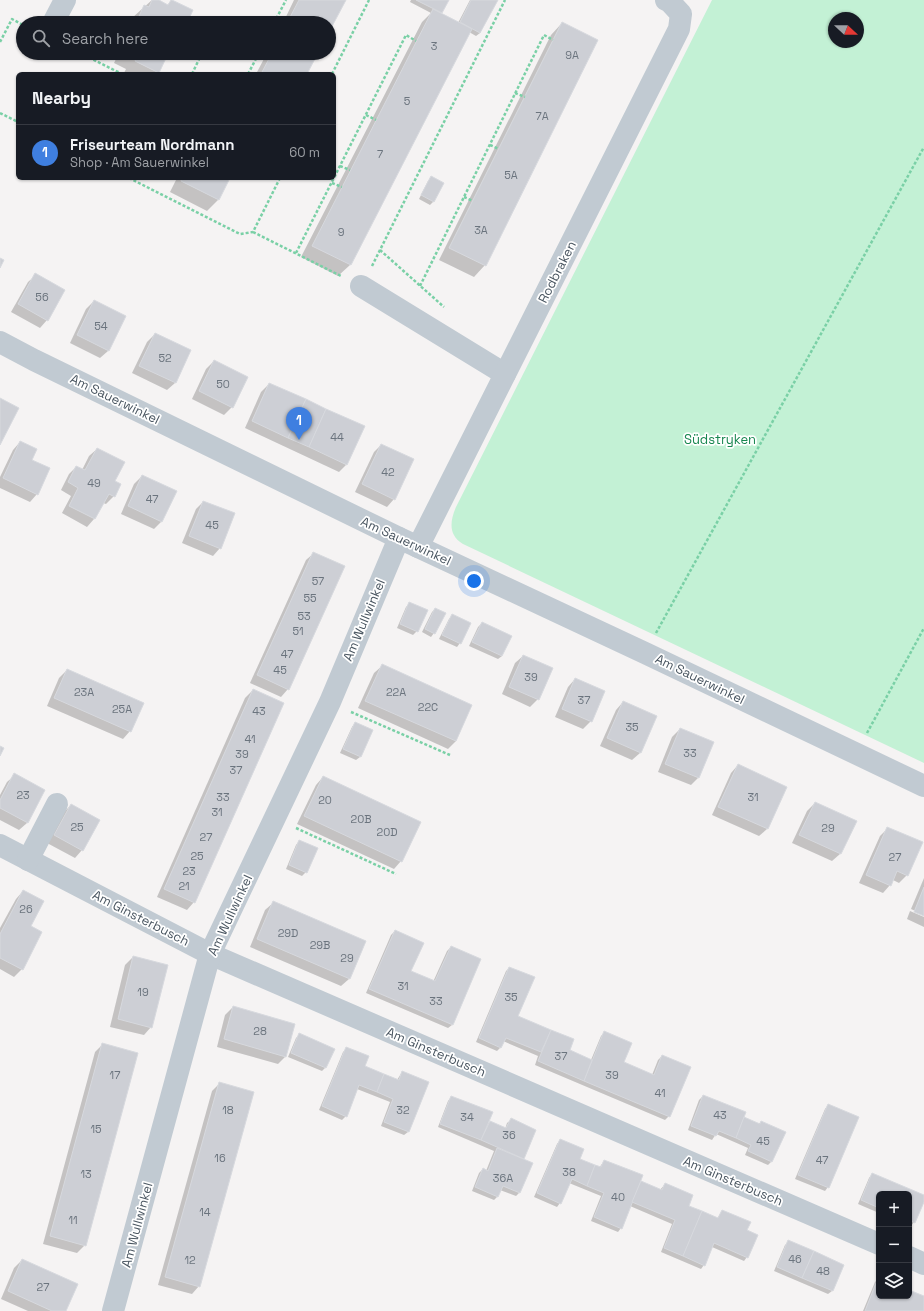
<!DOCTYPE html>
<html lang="en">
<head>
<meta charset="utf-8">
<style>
	:root { --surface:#171b24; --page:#20242c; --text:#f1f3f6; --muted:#9ea1a6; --line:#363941; --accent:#1a73e8 }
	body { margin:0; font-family:"Space Grotesk",sans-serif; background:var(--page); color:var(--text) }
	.controls { position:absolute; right:12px; bottom:12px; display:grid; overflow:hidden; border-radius:6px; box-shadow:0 1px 3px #0004 }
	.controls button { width:36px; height:36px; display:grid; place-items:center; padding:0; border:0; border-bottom:1px solid var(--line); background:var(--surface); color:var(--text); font:20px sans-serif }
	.compass { position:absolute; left:828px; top:12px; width:36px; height:36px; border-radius:50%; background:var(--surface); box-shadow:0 1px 3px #0004; rotate:112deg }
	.you { position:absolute; left:474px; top:581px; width:14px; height:14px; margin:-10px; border:3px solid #fff; border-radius:50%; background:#1a73e8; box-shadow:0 0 0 6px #1a73e833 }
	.badge { display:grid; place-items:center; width:26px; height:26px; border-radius:50%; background:var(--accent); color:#fff; font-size:13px; font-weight:700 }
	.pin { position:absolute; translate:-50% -33px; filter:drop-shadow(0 1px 2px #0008) }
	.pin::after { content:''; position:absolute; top:21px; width:14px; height:12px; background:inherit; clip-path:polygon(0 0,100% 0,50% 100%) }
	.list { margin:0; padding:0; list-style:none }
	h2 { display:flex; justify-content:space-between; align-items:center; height:52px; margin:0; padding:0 16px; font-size:17px }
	h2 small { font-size:13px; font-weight:400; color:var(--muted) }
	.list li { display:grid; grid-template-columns:26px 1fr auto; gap:12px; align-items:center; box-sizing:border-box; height:56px; padding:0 16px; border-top:1px solid var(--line) }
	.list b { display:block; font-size:15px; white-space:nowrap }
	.list p { margin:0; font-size:13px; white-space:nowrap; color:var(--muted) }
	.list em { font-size:13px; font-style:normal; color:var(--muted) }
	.icon { flex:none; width:22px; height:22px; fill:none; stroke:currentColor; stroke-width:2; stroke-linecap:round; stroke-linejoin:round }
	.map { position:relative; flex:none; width:924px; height:1311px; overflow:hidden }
	.search { position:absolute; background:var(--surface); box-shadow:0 1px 3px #0004; left:16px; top:16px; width:320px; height:44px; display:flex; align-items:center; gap:10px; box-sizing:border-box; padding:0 14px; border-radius:22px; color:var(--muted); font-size:15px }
	.panel { position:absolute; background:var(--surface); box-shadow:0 1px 3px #0004; left:16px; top:72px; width:320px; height:108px; border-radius:6px }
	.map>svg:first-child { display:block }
	.green { fill:#c3f1d5; fill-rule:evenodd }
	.shadow { fill:#0003 }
	.building { fill:#cdcfd5; stroke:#d7d9de }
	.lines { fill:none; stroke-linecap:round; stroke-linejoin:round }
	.path { stroke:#7ad0a6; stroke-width:2.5; stroke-dasharray:3 2; stroke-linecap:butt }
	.minor { stroke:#c1cad2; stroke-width:22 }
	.labels { text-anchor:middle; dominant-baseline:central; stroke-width:3.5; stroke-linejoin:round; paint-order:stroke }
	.number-label { font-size:11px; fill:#6b747e }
	.street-label { font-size:13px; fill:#4a5661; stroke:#fff }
	.park-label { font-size:13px; fill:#17864f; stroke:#fff }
</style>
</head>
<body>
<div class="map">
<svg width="924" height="1311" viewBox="0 0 924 1311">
	<rect width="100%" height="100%" fill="#f5f3f3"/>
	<!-- green -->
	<path class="green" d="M712,0h212v763l-461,-219c-15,-9 -13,-23 -7,-37zM834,18h24v24h-24z"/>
	<!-- shadow -->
	<g class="shadow">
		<path d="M152,0h4l11,5 5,-4 13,22h-55l2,-5z"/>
		<path d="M294,0h50l-15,30v-7h-46z"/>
		<path d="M411,0h37l-8,14 18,9 12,-23h27l-17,33 -4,3 -7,-4 -119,233 -12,11 -37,-19 121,-235 9,-9 -21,-11z"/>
		<path d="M562,23l-77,242 -11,12 -35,-17 112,-225z"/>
		<path d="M119,53h49l-5,5 -7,16h-29l-3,-1 2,-4 -12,-6z"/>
		<path d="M267,53h50l-11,21h-50z"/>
		<path d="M177,178h52l-11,22 -11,11 -37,-19z"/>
		<path d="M432,178l1,24 -3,3 -11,-6 9,-18z"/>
		<path d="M36,275l11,45 -7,8 -29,-16 17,-30z"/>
		<path d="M94,301l31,15 -17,35 -8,7 -30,-15 16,-34z"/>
		<path d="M155,334l35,17 -15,32 -8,7 -35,-17 15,-31z"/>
		<path d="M214,361l18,46 -8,8 -32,-16 14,-30z"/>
		<path d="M269,384l77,81 -7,7 -94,-44 16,-36z"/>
		<path d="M20,442l11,19 6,33 -7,8 -30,-14v-11l13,-27z"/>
		<path d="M381,445l13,54 -7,8 -32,-15 19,-40z"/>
		<path d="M97,449l17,32 6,4 -6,11 -8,8 -3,-1 -9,16 -7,8 -25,-14 9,-17 -10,-6 8,-16 7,-7 6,3 7,-14z"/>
		<path d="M142,476l33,15 -14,31 -7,7 -33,-15 13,-30z"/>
		<path d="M203,502l17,46 -7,8 -31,-13 14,-34z"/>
		<path d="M314,553l-26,136 -7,8 -31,-14 56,-123z"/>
		<path d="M410,603l7,28 -4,4 -16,-7 9,-21z"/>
		<path d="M435,609l-1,24 -3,4 -9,-5 10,-20z"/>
		<path d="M452,616l8,27 -3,4 -18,-8 10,-20z"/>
		<path d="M482,623l20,33 -4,3 -29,-13 9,-19z"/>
		<path d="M523,656l15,43 -8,8 -28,-13 13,-31z"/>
		<path d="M382,666l89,40 -15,35 -8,8 -90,-41 16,-35z"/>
		<path d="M67,670l63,61 -7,8 -76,-33 12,-28z"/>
		<path d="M575,679l16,42 -8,8 -28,-12 13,-30z"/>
		<path d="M253,690l-59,212 -7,8 -30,-13 88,-199z"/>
		<path d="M623,702l33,15 -16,36 -8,7 -32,-14 16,-36z"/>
		<path d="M355,723l17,8 -12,26 -4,3 -16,-7 12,-26z"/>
		<path d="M680,729l18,49 -7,7 -33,-13 14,-35z"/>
		<path d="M738,765l48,22 -19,42 -8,7 -47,-21 19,-42z"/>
		<path d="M15,775l29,16 -17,32 -8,7 -19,-10v-25l7,-13z"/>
		<path d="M323,777l78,84 -7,8 -97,-45 19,-39z"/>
		<path d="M815,803l40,19 -15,32 -8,7 -40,-18 15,-32z"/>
		<path d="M71,805l11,45 -7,8 -28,-15 16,-30z"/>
		<path d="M888,828l19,47 -8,8 -6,-3 -3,5 -7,8 -24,-10 21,-47z"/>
		<path d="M299,841l7,31 -4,4 -16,-7 10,-24z"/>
		<path d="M924,878v37l-13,-6z"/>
		<path d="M23,891l6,36 -7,42 -8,8 -14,-8v-41l16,-29z"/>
		<path d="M273,903l92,39 -16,37 -8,7 -91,-39 15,-37z"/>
		<path d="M910,911l14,6v10l-17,-8z"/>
		<path d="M395,931l15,41 23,10 14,-31 4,-4 29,13 -28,65 -4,3 -82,-35 25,-58z"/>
		<path d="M133,957l18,70 -7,8 -34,-8 15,-62z"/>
		<path d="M509,968l8,49 56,23 -5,11 23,9 10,-24 4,-4 17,31 30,12 6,-15 4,-4 7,60 -4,4 -130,-55 3,-9 -35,-15 -2,6 -4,4 -21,-9 30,-71z"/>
		<path d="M233,1007l53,49 -8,8 -61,-17 8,-32z"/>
		<path d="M299,1035l34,14 -8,19 -3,3 -34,-14 8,-19z"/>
		<path d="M103,1044l-18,201 -8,8 -34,-9 52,-192z"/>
		<path d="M347,1048l17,19 33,13 5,-8 26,11 -20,49 -4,3 -23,-9 9,-24 -33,-13 -11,27 -4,4 -23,-10 24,-58z"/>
		<path d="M220,1083l-21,203 -7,8 -34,-9 54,-194z"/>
		<path d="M703,1096l40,22 15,6 3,-2 11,39 -4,4 -23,-10 3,-7 -32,-14 -4,6 -24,-10 11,-30z"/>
		<path d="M451,1097l38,25 16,7 2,-6 4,-3 24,10 -13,29 10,4 -13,30 -3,3 -16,-6 -3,7 -3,3 -22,-9 7,-18 4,-4 3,2 8,-20 -56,-24 10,-26z"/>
		<path d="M828,1105v82l-3,4 -30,-12 30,-70z"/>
		<path d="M560,1140l18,19 21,9 5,-7 36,21 20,8 5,-6 22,23 30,12 5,-8 24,20 1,26 -3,4 -32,-14 -8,18 -3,4 -40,-17 11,-28 -42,-18 -9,22 -3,4 -27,-11 10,-25 -32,-13 -9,20 -3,4 -23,-10 23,-53z"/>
		<path d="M872,1174l52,22v3l-10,23 -3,4 -2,-1v-31h-30v19l-21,-9 11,-26z"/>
		<path d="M789,1242l54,23 -11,26 -4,3 -54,-23 11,-26z"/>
		<path d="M22,1260l43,51h-37l-27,-12 13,-31z"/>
		<path d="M878,1279l1,17h30v-5l15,6v14h-61l12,-29z"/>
	</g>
	<!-- building -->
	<g class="building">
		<path d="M152,0h7l9,5 3,-5h1l21,10 -6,13h-49l1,-1 -2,-1 7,-16 5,2z"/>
		<path d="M299,0h47l-17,32v-9h-42z"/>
		<path d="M416,0h33l-7,13z"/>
		<path d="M471,0h27l-18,33 -20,-11z"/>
		<path d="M433,9l39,20 -121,236 -39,-19z"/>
		<path d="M562,22l36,18 -112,226 -37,-18z"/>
		<path d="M128,53h36l-2,3 4,2 -7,15 -24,-12 2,-4z"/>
		<path d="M272,53h46l-11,21h-46z"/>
		<path d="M431,176l13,7 -10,19 -13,-7z"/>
		<path d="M182,178h48l-11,22 -38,-19z"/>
		<path d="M0,258l4,2 -4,8z"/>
		<path d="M35,273l30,17 -17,31 -30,-17z"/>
		<path d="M94,300l32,16 -17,35 -32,-16z"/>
		<path d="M155,333l36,17 -15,33 -37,-17z"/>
		<path d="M214,360l34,17 -15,31 -34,-17z"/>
		<path d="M269,383l37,16 -18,39 -36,-17z"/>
		<path d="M0,398l19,10 -19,37z"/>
		<path d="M306,399l20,10 -17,38 -21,-9z"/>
		<path d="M326,409l39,17 -18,39 -38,-18z"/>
		<path d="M20,441l17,8 -5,11 18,8 -12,27 -35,-17z"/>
		<path d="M381,444l33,15 -19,41 -33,-16z"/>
		<path d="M97,448l28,14 -10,19 6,3 -6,13 -6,-3 -14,25 -26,-13 9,-18 -10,-6 8,-16 9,4z"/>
		<path d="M142,475l35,16 -15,31 -34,-16z"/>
		<path d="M203,501l32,12 -14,36 -32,-13z"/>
		<path d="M313,552l32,14 -56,124 -32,-15z"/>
		<path d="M409,602l19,8 -10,22 -18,-8z"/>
		<path d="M435,608l11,5 -11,21 -10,-5z"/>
		<path d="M452,614l19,9 -10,21 -19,-9z"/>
		<path d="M482,622l30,14 -10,20 -30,-14z"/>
		<path d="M523,655l30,13 -14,32 -30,-13z"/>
		<path d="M382,664l90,41 -16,36 -91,-40z"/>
		<path d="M67,669l77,34 -13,29 -77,-34z"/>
		<path d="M575,678l30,13 -13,31 -30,-13z"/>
		<path d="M253,689l31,14 -89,200 -31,-14z"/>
		<path d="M623,701l34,15 -16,37 -34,-15z"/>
		<path d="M355,722l18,8 -12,27 -18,-8z"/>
		<path d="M680,728l34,14 -15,36 -34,-14z"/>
		<path d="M0,746l4,2 -4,8z"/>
		<path d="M738,764l49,23 -19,42 -50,-22z"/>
		<path d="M14,773l31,17 -17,33 -28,-15v-8z"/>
		<path d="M323,776l98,46 -19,40 -98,-46z"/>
		<path d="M815,802l42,19 -16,33 -42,-19z"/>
		<path d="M71,804l29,16 -17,31 -29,-16z"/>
		<path d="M887,827l36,15 -15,34 -11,-5 -6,15 -25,-11z"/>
		<path d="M299,840l19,8 -11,25 -18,-8z"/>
		<path d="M924,887v29l-10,-4z"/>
		<path d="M23,890l21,11 -13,25 11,6 -19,38 -23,-12v-24z"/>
		<path d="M273,901l93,40 -16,38 -93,-40z"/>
		<path d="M395,930l29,13 -13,28 24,10 16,-35 30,13 -28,66 -84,-36z"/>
		<path d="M133,956l35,9 -16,63 -34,-9z"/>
		<path d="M509,967l26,10 -17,39 33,14 -10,22 -35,-14 -5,10 -22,-10z"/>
		<path d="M233,1006l62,18 -9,33 -62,-18z"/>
		<path d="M551,1030l23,9 -4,11 22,10 -8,21 -46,-20z"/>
		<path d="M604,1031l28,12 -8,19 30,13 8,-20 29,12 -21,50 -86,-36z"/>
		<path d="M299,1033l36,16 -9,19 -35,-15z"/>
		<path d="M102,1043l36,10 -52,193 -36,-10z"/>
		<path d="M346,1047l23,9 -4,10 19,8 -7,18 -18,-7 -12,32 -25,-11z"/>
		<path d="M402,1071l27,11 -20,50 -25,-10 9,-23 -16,-7 7,-18 15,6z"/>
		<path d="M219,1082l35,10 -54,195 -35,-10z"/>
		<path d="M703,1095l43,17 -10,26 -17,-7 -3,5 -25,-10z"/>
		<path d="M451,1096l42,16 -12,28 -41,-16z"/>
		<path d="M828,1104l31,13 -30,71 -31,-13z"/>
		<path d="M744,1117l16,7 1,-3 25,11 -14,30 -24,-11 3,-6 -15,-7z"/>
		<path d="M511,1118l25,12 -12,29 -43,-19 9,-19 16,7z"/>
		<path d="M560,1139l24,10 -4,10 15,6 -8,21 -15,-7 -11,25 -24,-11z"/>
		<path d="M497,1148l36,15 -13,30 -17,-7 -5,11 -23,-10 8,-19 5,3z"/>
		<path d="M604,1160l39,15 -21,54 -28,-12 10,-24 -17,-7 8,-21 6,2z"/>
		<path d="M872,1173l52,22v7l-9,21 -6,-3v-26h-30v14l-18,-8z"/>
		<path d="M641,1181l21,9 3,-7 28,12 -4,11 13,5 -19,45 -19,-8 11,-28 -43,-18z"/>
		<path d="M722,1210l29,12 -4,8 11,5 -10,23 -34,-15 -9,23 -22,-10 19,-45 16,7z"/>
		<path d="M788,1240l26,11 -12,27 -25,-11z"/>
		<path d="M814,1251l30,14 -11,26 -31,-13z"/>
		<path d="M22,1259l56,25 -12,27h-14l-44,-20z"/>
		<path d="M878,1278h1v18h30v-6l15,6v15h-59z"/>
	</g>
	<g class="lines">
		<!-- path -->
		<g class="path">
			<path d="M274,23l12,-23"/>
			<path d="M0,42l12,-23 11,6"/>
			<path d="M80,53l42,21"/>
			<path d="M192,74l10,-21"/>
			<path d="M248,74l11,-21"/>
			<path d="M332,74l37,-74"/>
			<path d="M515,93l10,4"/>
			<path d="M0,113l18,9"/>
			<path d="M366,115l10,5"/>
			<path d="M490,145l9,4"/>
			<path d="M340,166l10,4"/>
			<path d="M129,178l111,56 13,-2 27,-54"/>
			<path d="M332,183l10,4"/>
			<path d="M464,197l9,4"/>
			<path d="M253,232l88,44"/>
			<path d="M380,250l64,57"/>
			<path d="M296,253l110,-218 10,6"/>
			<path d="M372,266l133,-266"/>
			<path d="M420,286l124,-251 9,5"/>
			<path d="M656,633l268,-486"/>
			<path d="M351,712l99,43"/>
			<path d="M867,733l57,-105"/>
			<path d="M296,828l100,46"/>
		</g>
		<!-- minor -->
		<g class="minor">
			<path d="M53,23l12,-23"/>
			<path d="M361,286l144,88"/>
			<path d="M0,342l34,18 365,178 246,115 279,133"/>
			<path d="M418,547l261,-518 2,-15 -11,-12 -4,-2"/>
			<path d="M0,845l210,109 669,290"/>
			<path d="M28,860l29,-56"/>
			<path d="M909,1257l15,7"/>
			<path d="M113,1311l97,-357 120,-252 69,-164"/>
		</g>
	</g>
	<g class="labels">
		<!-- number labels -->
		<g class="number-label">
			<text x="434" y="46">3</text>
			<text x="572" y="55">9A</text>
			<text x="407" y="101">5</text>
			<text x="542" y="116">7A</text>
			<text x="380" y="154">7</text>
			<text x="511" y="175">5A</text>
			<text x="481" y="230">3A</text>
			<text x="341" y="232">9</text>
			<text x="42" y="297">56</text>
			<text x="101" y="326">54</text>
			<text x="165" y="358">52</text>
			<text x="223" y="384">50</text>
			<text x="337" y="437">44</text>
			<text x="388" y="472">42</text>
			<text x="94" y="483">49</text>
			<text x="152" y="499">47</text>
			<text x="212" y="525">45</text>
			<text x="318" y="581">57</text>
			<text x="310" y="598">55</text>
			<text x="304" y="616">53</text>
			<text x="298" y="631">51</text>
			<text x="287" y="654">47</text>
			<text x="280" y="670">45</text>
			<text x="531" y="677">39</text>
			<text x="84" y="692">23A</text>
			<text x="396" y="692">22A</text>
			<text x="584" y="700">37</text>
			<text x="428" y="707">22C</text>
			<text x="122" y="709">25A</text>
			<text x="259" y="711">43</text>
			<text x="632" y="727">35</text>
			<text x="250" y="739">41</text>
			<text x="690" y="753">33</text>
			<text x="242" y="754">39</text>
			<text x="236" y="770">37</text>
			<text x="23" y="795">23</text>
			<text x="223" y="797">33</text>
			<text x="753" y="797">31</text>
			<text x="325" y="800">20</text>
			<text x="217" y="812">31</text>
			<text x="361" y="819">20B</text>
			<text x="77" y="827">25</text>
			<text x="828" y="828">29</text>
			<text x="387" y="832">20D</text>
			<text x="206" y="837">27</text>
			<text x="197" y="856">25</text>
			<text x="895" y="857">27</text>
			<text x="189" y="871">23</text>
			<text x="184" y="886">21</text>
			<text x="26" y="909">26</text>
			<text x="288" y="933">29D</text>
			<text x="320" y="945">29B</text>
			<text x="347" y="958">29</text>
			<text x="403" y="986">31</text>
			<text x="143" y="992">19</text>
			<text x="511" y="997">35</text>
			<text x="436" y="1001">33</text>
			<text x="260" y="1031">28</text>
			<text x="561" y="1056">37</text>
			<text x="115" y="1075">17</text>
			<text x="612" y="1075">39</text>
			<text x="660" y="1093">41</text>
			<text x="228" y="1110">18</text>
			<text x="403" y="1110">32</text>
			<text x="720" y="1115">43</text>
			<text x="467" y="1117">34</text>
			<text x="96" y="1129">15</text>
			<text x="509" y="1135">36</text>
			<text x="763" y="1141">45</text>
			<text x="220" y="1158">16</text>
			<text x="822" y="1160">47</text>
			<text x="569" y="1172">38</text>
			<text x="86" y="1174">13</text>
			<text x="503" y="1178">36A</text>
			<text x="618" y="1197">40</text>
			<text x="205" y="1212">14</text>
			<text x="73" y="1220">11</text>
			<text x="795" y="1259">46</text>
			<text x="190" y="1260">12</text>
			<text x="823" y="1271">48</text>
			<text x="43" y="1287">27</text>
		</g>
		<!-- street labels -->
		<g class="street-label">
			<text transform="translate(557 272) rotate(-63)">Rodbraken</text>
			<text transform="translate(115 399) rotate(26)">Am Sauerwinkel</text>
			<text transform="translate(406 541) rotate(25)">Am Sauerwinkel</text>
			<text transform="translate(364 620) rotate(-67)">Am Wullwinkel</text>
			<text transform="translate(700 679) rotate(26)">Am Sauerwinkel</text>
			<text transform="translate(230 915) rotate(-65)">Am Wullwinkel</text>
			<text transform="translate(141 918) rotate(27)">Am Ginsterbusch</text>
			<text transform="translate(436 1052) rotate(23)">Am Ginsterbusch</text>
			<text transform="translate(733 1181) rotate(23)">Am Ginsterbusch</text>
			<text transform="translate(137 1225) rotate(-75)">Am Wullwinkel</text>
		</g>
		<!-- park labels -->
		<g class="park-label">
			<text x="720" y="439">Südstryken</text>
		</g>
	</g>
</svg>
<div class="controls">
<button>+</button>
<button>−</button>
<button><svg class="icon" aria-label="layers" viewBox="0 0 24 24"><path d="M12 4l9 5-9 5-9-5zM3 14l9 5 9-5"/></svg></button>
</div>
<svg class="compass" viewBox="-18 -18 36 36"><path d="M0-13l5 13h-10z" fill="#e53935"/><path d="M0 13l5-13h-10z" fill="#9ea1a6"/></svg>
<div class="you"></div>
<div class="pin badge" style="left:299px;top:440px;background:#3f7fe0">1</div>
<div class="search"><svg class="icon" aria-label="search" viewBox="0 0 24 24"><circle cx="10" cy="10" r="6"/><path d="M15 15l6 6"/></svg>Search here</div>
<section class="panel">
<h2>Nearby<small></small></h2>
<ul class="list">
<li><span class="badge" style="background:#3f7fe0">1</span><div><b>Friseurteam Nordmann</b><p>Shop · Am Sauerwinkel</p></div><em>60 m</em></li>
</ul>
</section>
</div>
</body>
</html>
